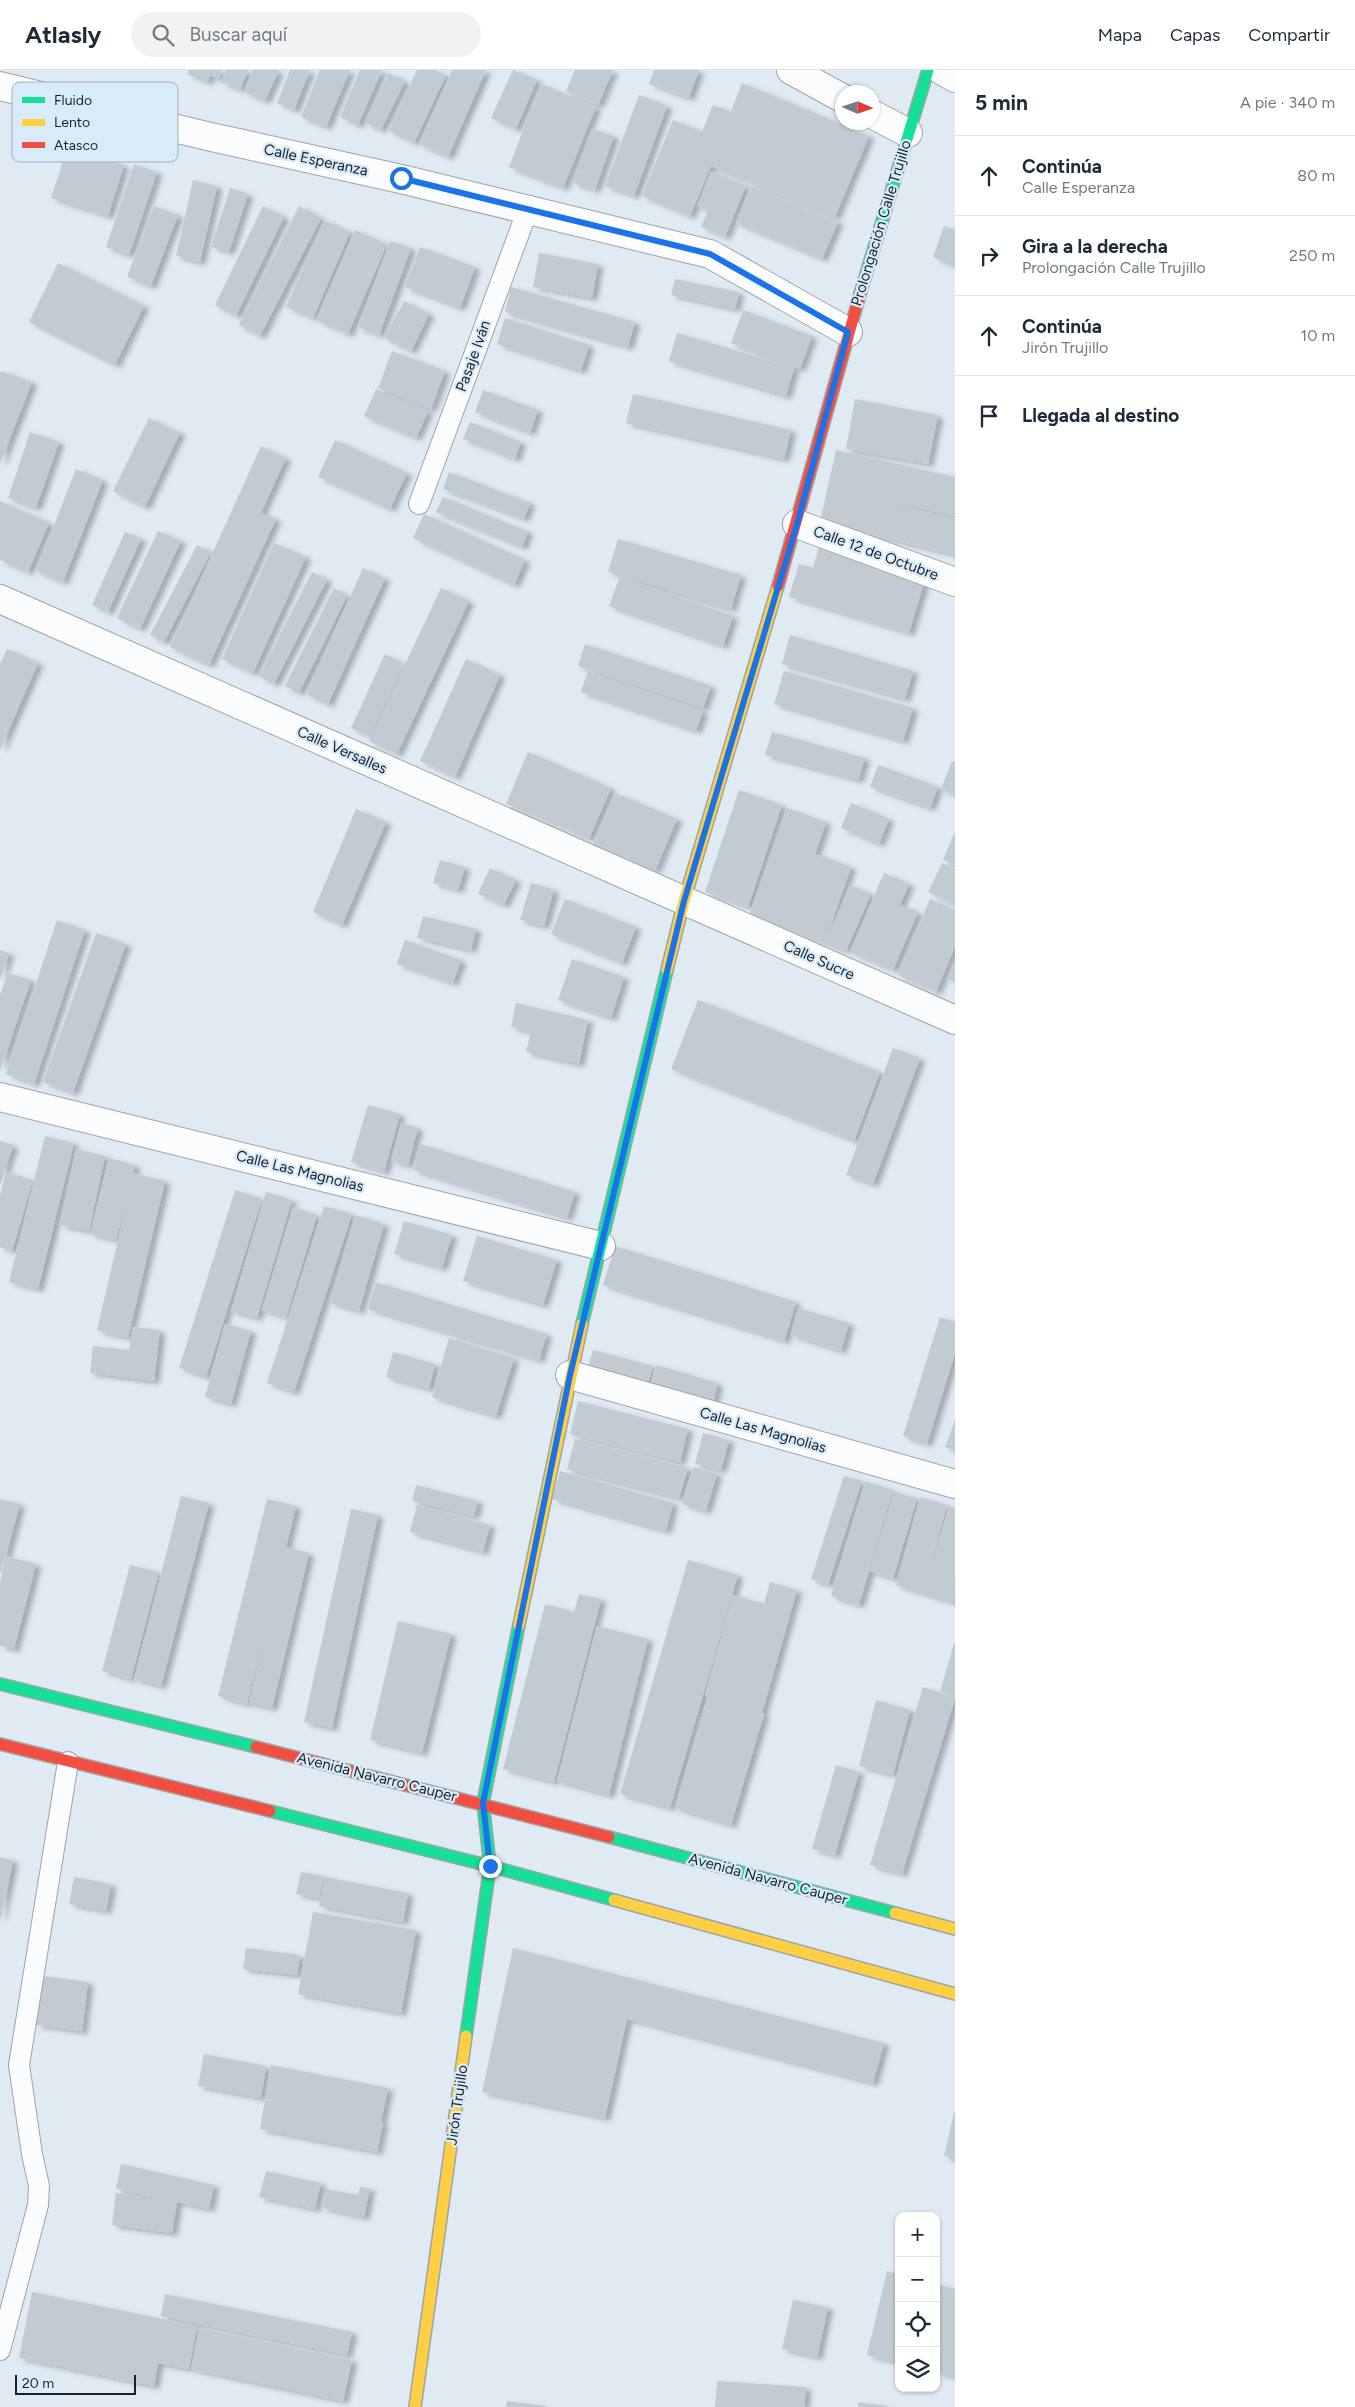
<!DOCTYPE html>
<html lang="es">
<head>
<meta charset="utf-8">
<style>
	:root { --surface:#fff; --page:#f2f2f3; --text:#1f2937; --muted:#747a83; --line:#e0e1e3 }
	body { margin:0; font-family:Figtree,sans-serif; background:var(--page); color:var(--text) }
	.controls { position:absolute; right:15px; bottom:15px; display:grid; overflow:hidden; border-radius:10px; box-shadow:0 1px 4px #0004 }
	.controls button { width:45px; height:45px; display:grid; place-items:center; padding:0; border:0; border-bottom:1px solid var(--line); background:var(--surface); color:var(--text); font:25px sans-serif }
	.compass { position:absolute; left:835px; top:15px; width:45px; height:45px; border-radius:50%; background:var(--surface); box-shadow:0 1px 4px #0004; rotate:93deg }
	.scale { position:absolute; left:15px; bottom:12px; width:121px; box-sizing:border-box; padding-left:5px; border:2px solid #1b2227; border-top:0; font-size:14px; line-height:18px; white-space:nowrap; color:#1b2227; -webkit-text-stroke:4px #d8ebfb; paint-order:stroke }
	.stop { position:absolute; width:15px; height:15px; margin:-11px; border:4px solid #1a73e8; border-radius:50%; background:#fff }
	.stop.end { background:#1a73e8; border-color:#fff; box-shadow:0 1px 5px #0008 }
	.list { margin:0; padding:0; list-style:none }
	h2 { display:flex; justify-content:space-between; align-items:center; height:65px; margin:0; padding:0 20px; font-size:21px }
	h2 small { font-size:16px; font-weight:400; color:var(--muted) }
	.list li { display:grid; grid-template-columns:32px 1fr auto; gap:15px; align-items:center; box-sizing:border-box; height:80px; padding:0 20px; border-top:1px solid var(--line) }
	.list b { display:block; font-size:19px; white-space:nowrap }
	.list p { margin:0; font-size:16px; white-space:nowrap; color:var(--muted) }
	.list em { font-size:16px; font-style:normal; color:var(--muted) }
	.icon { flex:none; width:28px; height:28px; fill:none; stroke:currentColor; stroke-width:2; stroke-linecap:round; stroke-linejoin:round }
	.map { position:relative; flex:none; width:955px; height:2337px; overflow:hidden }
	header { display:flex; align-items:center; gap:30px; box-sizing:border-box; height:70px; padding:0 25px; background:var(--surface); border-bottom:1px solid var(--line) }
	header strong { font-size:24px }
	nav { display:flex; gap:28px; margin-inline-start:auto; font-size:18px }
	.search { width:350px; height:45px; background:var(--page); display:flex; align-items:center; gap:12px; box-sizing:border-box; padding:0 18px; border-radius:28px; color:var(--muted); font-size:19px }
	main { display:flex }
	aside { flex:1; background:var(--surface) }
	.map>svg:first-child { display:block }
	.building { fill:#c2cbd1; filter:url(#shadow) }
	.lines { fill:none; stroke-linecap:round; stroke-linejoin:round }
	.lane-casing { stroke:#9ca4ab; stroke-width:22 }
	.street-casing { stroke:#9ca4ab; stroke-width:30 }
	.fast-casing { stroke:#9ca4ab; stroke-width:14 }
	.slow-casing { stroke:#9ca4ab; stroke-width:14 }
	.jam-casing { stroke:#9ca4ab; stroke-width:14 }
	.lane { stroke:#fafcfd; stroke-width:20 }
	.street { stroke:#fafcfd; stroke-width:28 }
	.fast { stroke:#16e098; stroke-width:11 }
	.slow { stroke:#ffcf43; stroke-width:11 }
	.jam { stroke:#f24e42; stroke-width:11 }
	.route { stroke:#1a73e8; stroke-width:6 }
	.labels { text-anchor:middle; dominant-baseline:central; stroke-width:4.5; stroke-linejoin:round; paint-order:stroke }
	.street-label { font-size:15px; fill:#1b2227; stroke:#d8ebfb }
	.key { fill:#d8ebfb; stroke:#9fafbb; stroke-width:1 }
	.key-label { font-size:14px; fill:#1b2227 }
</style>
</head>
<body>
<header>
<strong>Atlasly</strong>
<div class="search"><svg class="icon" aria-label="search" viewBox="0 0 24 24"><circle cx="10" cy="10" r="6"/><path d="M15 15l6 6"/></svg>Buscar aquí</div>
<nav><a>Mapa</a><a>Capas</a><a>Compartir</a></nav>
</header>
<main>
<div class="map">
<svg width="955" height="2337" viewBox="0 0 955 2337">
	<defs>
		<filter id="shadow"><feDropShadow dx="5.5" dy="3" stdDeviation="2.5" flood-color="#0004"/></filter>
	</defs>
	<rect width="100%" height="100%" fill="#e0eaf3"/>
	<!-- building -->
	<g class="building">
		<path d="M189,0h33l-4,9 -8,-4 -3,7 -20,-8z"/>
		<path d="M226,0h22l-8,20 -19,-8z"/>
		<path d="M253,0h26l-14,31 -21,-9z"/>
		<path d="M290,0h20l-16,40 -17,-7z"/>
		<path d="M320,0h30l-24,57 -25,-10z"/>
		<path d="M360,0h22l-24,55 -18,-8z"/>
		<path d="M417,0h18l11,5 -32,68 -25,-12z"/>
		<path d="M452,0h34l-38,87 -29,-13z"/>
		<path d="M513,0l24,10 -21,49 -25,-11z"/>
		<path d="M575,0h38l-15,35 -32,-14z"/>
		<path d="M654,0h45l-10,28 -40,-14z"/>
		<path d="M389,3l16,8 -24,49 -16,-7z"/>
		<path d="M742,13l127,53 -34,81 -124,-51 -21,50 -48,-20 31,-76 29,12 11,-27 18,7z"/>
		<path d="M541,14l55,23 -33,81 -54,-21z"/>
		<path d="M639,25l28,11 -33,90 -29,-10z"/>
		<path d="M592,59l22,7 -19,54 -22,-7z"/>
		<path d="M72,63l37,12 -5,14 20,6 -16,51 -57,-18z"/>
		<path d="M134,94l23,8 -28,83 -23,-8z"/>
		<path d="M711,101l35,15 -21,51 -24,-10 7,-17 -11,-4z"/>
		<path d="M193,110l24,6 -17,76 -24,-6z"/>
		<path d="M751,116l87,36 -16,37 -86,-36z"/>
		<path d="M230,118l18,6 -19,58 -18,-5z"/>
		<path d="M154,136l24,9 -27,71 -24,-9z"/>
		<path d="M263,136l21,11 -48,99 -21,-11z"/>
		<path d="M299,136l22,12 -61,118 -21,-11z"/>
		<path d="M324,150l26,12 -37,86 -27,-11z"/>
		<path d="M944,156l11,4v36l-22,-9z"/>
		<path d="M355,160l32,14 -39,90 -32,-14z"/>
		<path d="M390,171l21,7 -32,87 -21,-8z"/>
		<path d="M420,177l55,20 -15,41 -55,-21z"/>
		<path d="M539,183l59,11 -6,34 -59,-11z"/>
		<path d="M58,193l86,43 -29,59 -86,-43z"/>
		<path d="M675,209l64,13 -4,17 -64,-14z"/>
		<path d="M511,217l124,35 -7,25 -123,-35z"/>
		<path d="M404,231l25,13 -18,37 -27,-13z"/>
		<path d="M743,240l69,26 -12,33 -69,-26z"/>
		<path d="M505,248l84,27 -8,26 -84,-27z"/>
		<path d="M677,263l117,35 -8,28 -117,-35z"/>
		<path d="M392,281l53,20 -14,38 -53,-21z"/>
		<path d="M1,301l31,11 -32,82v-91z"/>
		<path d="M376,319l52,22 -12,27 -52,-22z"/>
		<path d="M483,320l55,20 -8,23 -55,-21z"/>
		<path d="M633,324l158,36 -7,29 -158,-36z"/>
		<path d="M855,329l83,16 -10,49 -82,-15z"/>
		<path d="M149,348l31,15 -35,74 -32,-16z"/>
		<path d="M470,352l51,20 -6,17 -52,-20z"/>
		<path d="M30,362l29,10 -23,66 -28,-10z"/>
		<path d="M335,370l72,33 -17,36 -72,-32z"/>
		<path d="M261,376l25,12 -25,55 15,6 -67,146 -39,-18z"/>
		<path d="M836,380l119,27v39l-96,-21 96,24v36l-135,-33z"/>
		<path d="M76,399l27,11 -40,102 -27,-11z"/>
		<path d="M449,402l81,31 -6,16 -81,-30z"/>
		<path d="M443,427l85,35 -6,15 -86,-35z"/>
		<path d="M0,431l49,22 -21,49 -28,-12z"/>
		<path d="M424,444l101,46 -11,25 -101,-47z"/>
		<path d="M158,461l23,10 -41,88 -23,-11z"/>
		<path d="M125,462l16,7 -33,73 -16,-7z"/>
		<path d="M618,469l123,36 -10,34 -123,-37z"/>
		<path d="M274,473l32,14 -53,116 -31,-14z"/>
		<path d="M820,474l106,32 -17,57 -120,-36 10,-33 14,4z"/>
		<path d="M197,475l14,7 -47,90 -14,-7z"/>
		<path d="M363,498l22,10 -57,126 -22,-10z"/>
		<path d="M312,502l15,8 -53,104 -15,-8z"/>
		<path d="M620,506l113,40 -10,30 -114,-40z"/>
		<path d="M334,518l13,8 -48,97 -14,-7z"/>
		<path d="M441,518l28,13 -72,153 -28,-13z"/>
		<path d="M790,565l123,36 -8,28 -123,-35z"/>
		<path d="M585,574l126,42 -8,22 -125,-42z"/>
		<path d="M7,579l31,14 -38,87v-86z"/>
		<path d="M385,584l19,10 -34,72 -19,-8z"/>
		<path d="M466,589l34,16 -45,102 -35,-16z"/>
		<path d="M588,601l115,40 -7,20 -115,-39z"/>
		<path d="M784,601l129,37 -10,33 -129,-37z"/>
		<path d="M772,662l93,26 -7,22 -93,-25z"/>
		<path d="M528,682l83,36 -22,51 -83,-35z"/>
		<path d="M952,691l3,1v33l-14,-6z"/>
		<path d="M878,695l60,22 -8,21 -60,-21z"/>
		<path d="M739,720l43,15 -34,102 -43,-15z"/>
		<path d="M615,723l62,26 -22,52 -62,-27z"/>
		<path d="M851,733l38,16 -10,25 -38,-16z"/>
		<path d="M787,738l39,14 -22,65 12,-33 35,13 -26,76 -76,-27z"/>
		<path d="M356,739l30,13 -44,103 -29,-13z"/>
		<path d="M955,761v34l-12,-5z"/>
		<path d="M440,790l25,7 -7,23 -25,-7z"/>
		<path d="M942,793l13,6v36l-27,-13z"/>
		<path d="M490,798l26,12 -12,25 -26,-11z"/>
		<path d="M884,803l25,11 -9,21 18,7 -25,58 -43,-18z"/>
		<path d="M531,813l23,7 -10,36 -24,-6z"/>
		<path d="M850,815l21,9 -25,57 -21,-8z"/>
		<path d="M565,829l71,28 -14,36 -71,-29z"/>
		<path d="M930,829l25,12v35l-19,46 -38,-17z"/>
		<path d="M423,846l53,13 -5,21 -54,-12z"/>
		<path d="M57,850l28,10 -51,154 -28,-10z"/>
		<path d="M96,863l30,11 -53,149 -30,-11z"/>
		<path d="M405,870l56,20 -8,23 -56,-19z"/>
		<path d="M0,880l9,3 -9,27z"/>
		<path d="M572,889l52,18 -13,41 -53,-18z"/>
		<path d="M955,893v19l-7,-3z"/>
		<path d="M8,903l23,7 -31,91v-76z"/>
		<path d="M698,930l182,72 -26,69 -183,-72z"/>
		<path d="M516,933l72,17 -9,44 -53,-12 5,-20 -20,-5z"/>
		<path d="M893,978l27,10 -47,126 -27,-9z"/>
		<path d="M368,1035l32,9 -16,58 -33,-10z"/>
		<path d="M401,1053l17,5 -10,37 -17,-4z"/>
		<path d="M45,1066l29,7 -36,146 -29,-7z"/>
		<path d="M0,1071l13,4 -13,41z"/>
		<path d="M421,1074l154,48 -8,26 -154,-48z"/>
		<path d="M76,1079l29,7 -16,75 -29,-6z"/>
		<path d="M109,1088l26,7 -2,8 32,8 -37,157 -31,-8 32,-137 -13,47 -26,-6z"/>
		<path d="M6,1102l27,8 -21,71 -12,-4v-52z"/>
		<path d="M235,1120l27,9 -56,178 -27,-9z"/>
		<path d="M266,1122l26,8 -35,118 -26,-7z"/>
		<path d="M324,1136l28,8 -58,178 -27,-9z"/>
		<path d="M293,1137l24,8 -31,103 -24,-8z"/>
		<path d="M355,1145l29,9 -25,87 -29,-8z"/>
		<path d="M404,1151l48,14 -10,33 -48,-14z"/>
		<path d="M477,1166l80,24 -14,45 -80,-24z"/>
		<path d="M615,1176l181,56 -12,39 -181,-56z"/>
		<path d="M376,1212l171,52 -8,26 -171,-51z"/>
		<path d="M798,1238l51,15 -8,28 -50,-16z"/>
		<path d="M940,1247l15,5v31l-28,91 -24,-8z"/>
		<path d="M225,1254l26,7 -20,73 -26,-7z"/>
		<path d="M133,1257l27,3 -6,51 -64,-8 3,-27 36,4z"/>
		<path d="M449,1268l65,20 -18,58 -64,-19z"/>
		<path d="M593,1280l60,16 -6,21 -60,-17z"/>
		<path d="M393,1282l42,12 -6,25 -43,-12z"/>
		<path d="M656,1295l62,18 -5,20 -63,-17z"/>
		<path d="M578,1331l110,28 -8,33 -110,-28z"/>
		<path d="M955,1350v31l-10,-4z"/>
		<path d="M703,1363l26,7 -8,30 -26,-6z"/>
		<path d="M575,1369l113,29 -9,30 -112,-29z"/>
		<path d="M693,1397l24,7 -11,37 -24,-7z"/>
		<path d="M560,1401l113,32 -7,28 -114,-32z"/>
		<path d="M844,1406l18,5 -34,104 -17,-6z"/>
		<path d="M865,1411l28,9 -34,115 -28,-9z"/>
		<path d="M416,1415l62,16 -4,15 -62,-15z"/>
		<path d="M894,1422l23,6 -24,81 -23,-8z"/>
		<path d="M181,1426l28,7 -48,183 -27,-7z"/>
		<path d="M920,1427l27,8 -22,83 24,-82 6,2 -1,95 -58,-18z"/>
		<path d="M0,1429l20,5 -19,69h-1z"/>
		<path d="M267,1429l29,7 -10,41 23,6 -37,155 -23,-5 22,-97 -24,98 -29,-8z"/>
		<path d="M417,1435l73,20 -7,27 -73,-20z"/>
		<path d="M351,1439l27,6 -46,213 -28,-6z"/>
		<path d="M6,1486l30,8 -22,85 -14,-3v-64z"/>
		<path d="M688,1490l50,15 -68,233 -50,-14z"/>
		<path d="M130,1495l29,7 -28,107 -29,-8z"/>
		<path d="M770,1512l27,8 -35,123 -18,-5 20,6 -33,111 -56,-17 33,-111 -3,-2 28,-100 31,9z"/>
		<path d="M579,1524l22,5 -47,183 -51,-13 42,-165 29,8z"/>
		<path d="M398,1551l53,13 -29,119 -52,-13z"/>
		<path d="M597,1556l51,13 -39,156 -52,-14z"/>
		<path d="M954,1573l1,1v53l-15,-5z"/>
		<path d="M923,1617l32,11 -53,176 -32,-9z"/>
		<path d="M876,1630l34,10 -17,65 -34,-9z"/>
		<path d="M836,1695l23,7 -24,83 -23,-6z"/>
		<path d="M0,1787l13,3 -12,58h-1z"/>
		<path d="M301,1802l23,4 -5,22 -23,-4z"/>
		<path d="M74,1807l37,7 -5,27 -37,-7z"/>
		<path d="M325,1807l83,16 -5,29 -84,-16z"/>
		<path d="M313,1842l103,18 -15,83 -103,-19z"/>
		<path d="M246,1878l54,7 -3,20 -54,-6z"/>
		<path d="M513,1878l371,95 -11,40 -246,-64 -22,99 -123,-26z"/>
		<path d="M43,1906l45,6 -6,49 -46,-6z"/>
		<path d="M204,1984l62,12 -5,32 -63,-12z"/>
		<path d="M271,1995l117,23 -7,34 -116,-23z"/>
		<path d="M265,2030l118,23 -6,29 -117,-23z"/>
		<path d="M954,2042h1v47l-11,-3z"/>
		<path d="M121,2094l93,21 -5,24 -32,-7 -5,31 -60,-8 4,-32 55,8 -55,-12z"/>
		<path d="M266,2101l55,12 -6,26 -56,-12z"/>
		<path d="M360,2117l10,1 -6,29 -42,-9 4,-19 32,6z"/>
		<path d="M887,2201l12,4v88l-32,-8z"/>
		<path d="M936,2214l19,5v88l-19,-5z"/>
		<path d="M32,2222l165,34 -8,43 -31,-6 -4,23 -135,-28z"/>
		<path d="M165,2224l187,38 -5,23 -186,-39z"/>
		<path d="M793,2230l35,7 -11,50 -35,-8z"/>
		<path d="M199,2258l153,32 -9,41 -152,-32z"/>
		<path d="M717,2311l89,6 -2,20h-89z"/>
		<path d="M507,2331l39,5v1h-40z"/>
		<path d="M858,2332l29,4v1h-29z"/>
	</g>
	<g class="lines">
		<defs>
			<g id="lane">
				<path d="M419,434l109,-295"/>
				<path d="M0,2280l38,-145 1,-19 -7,-32 -13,-89 49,-303"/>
			</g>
			<g id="street">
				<path d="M791,0l51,28"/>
				<path d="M941,0l14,8"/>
				<path d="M0,16l211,51 190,42 309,75 138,78"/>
				<path d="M872,44l36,19"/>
				<path d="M797,454l158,58"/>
				<path d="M0,529l955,421"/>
				<path d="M0,1027l601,149"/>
				<path d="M570,1305l385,109"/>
			</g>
			<g id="fast">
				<path d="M860,224l68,-224"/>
				<path d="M582,1254l85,-354"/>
				<path d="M0,1614l256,63"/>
				<path d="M270,1741l220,55 124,34"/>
				<path d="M609,1767l286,76"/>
				<path d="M466,1966l24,-170 -7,-63 36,-178"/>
			</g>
			<g id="slow">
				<path d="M667,900l17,-69 94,-315"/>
				<path d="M519,1555l63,-301"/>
				<path d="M614,1830l341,94"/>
				<path d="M895,1843l60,16"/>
				<path d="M415,2337l51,-371"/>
			</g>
			<g id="jam">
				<path d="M778,516l82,-292"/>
				<path d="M0,1674l270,67"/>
				<path d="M256,1677l353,90"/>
			</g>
		</defs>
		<!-- lane casing -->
		<use href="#lane" class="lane-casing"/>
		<!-- street casing -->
		<use href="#street" class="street-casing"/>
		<!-- fast casing -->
		<use href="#fast" class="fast-casing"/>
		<!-- slow casing -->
		<use href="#slow" class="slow-casing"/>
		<!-- jam casing -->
		<use href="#jam" class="jam-casing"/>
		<!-- lane -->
		<use href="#lane" class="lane"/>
		<!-- street -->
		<use href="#street" class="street"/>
		<!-- fast -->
		<use href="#fast" class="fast"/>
		<!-- slow -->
		<use href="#slow" class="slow"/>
		<!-- jam -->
		<use href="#jam" class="jam"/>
	</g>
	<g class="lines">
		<!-- route -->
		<path class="route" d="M401,108l309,76 138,78 -51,192 -113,377 -114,474 -87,428 7,63"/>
	</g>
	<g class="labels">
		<!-- street labels -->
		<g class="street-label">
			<text transform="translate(316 90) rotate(12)">Calle Esperanza</text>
			<text transform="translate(881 153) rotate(-73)">Prolongación Calle Trujillo</text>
			<text transform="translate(473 286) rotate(-70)">Pasaje Iván</text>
			<text transform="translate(876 483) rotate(20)">Calle 12 de Octubre</text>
			<text transform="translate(342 680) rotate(24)">Calle Versalles</text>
			<text transform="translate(819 890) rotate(24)">Calle Sucre</text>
			<text transform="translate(300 1101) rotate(14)">Calle Las Magnolias</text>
			<text transform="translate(763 1360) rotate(16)">Calle Las Magnolias</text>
			<text transform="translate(377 1707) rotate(14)">Avenida Navarro Cauper</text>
			<text transform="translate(768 1809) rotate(15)">Avenida Navarro Cauper</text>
			<text transform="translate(457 2035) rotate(-82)">Jirón Trujillo</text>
		</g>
	</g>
	<!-- legend -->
	<rect x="12" y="12" width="166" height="80" rx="8" class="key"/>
	<rect x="22" y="27" width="23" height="6" fill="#16e098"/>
	<rect x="22" y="49" width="23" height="7" fill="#ffcf43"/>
	<rect x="22" y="72" width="23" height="6" fill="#f24e42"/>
	<g class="key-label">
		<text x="54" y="35">Fluido</text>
		<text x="54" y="57">Lento</text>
		<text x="54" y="80">Atasco</text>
	</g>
</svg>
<div class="controls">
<button>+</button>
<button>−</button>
<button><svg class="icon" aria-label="locate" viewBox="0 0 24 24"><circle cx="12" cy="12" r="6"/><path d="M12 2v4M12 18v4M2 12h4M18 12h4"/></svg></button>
<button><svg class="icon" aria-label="layers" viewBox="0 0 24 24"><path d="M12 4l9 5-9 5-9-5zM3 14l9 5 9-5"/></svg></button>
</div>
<svg class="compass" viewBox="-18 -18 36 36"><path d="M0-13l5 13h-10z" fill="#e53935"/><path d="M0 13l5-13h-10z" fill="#747a83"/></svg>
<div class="scale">20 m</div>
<div class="stop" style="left:401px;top:108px"></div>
<div class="stop end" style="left:490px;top:1796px"></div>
</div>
<aside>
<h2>5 min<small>A pie · 340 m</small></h2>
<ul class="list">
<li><svg class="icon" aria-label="ahead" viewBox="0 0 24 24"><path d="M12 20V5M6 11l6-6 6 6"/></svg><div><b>Continúa</b><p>Calle Esperanza</p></div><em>80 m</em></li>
<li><svg class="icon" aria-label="right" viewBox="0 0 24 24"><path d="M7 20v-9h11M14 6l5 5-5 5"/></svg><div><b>Gira a la derecha</b><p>Prolongación Calle Trujillo</p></div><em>250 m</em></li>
<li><svg class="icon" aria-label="ahead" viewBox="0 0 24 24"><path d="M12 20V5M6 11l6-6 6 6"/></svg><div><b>Continúa</b><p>Jirón Trujillo</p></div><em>10 m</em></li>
<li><svg class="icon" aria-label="arrive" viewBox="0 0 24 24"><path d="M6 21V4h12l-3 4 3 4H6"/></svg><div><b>Llegada al destino</b></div></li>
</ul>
</aside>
</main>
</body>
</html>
